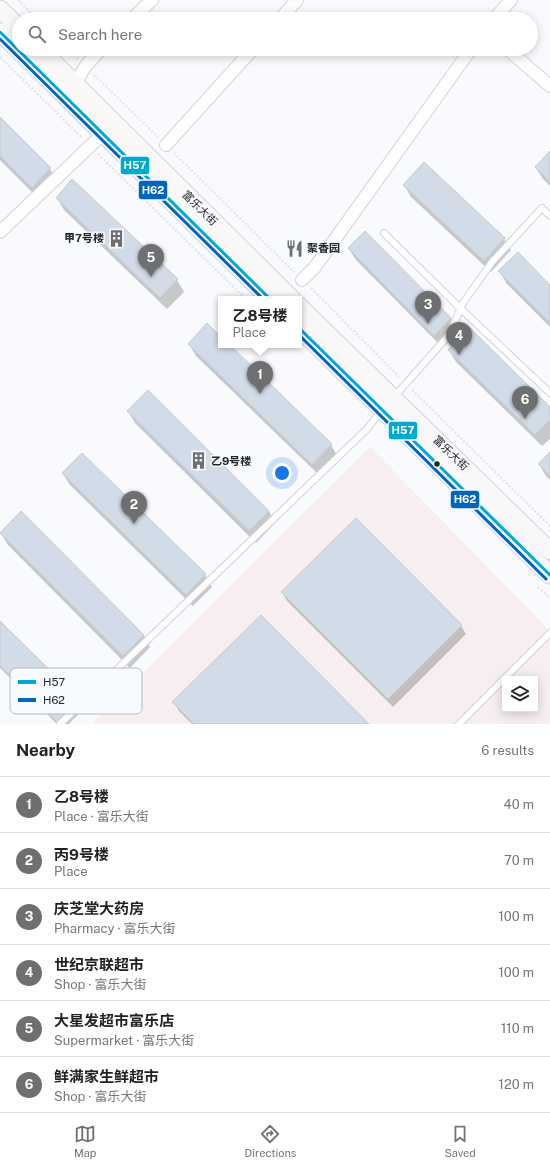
<!DOCTYPE html>
<html lang="en">
<head>
<meta charset="utf-8">
<style>
	:root { --surface:#fff; --page:#f2f2f2; --text:#222; --muted:#767676; --line:#e0e0e0; --accent:#6e6f71 }
	body { margin:0; font-family:"Public Sans","Noto Sans SC",sans-serif; background:var(--page); color:var(--text) }
	.controls { position:absolute; right:12px; bottom:12px; display:grid; overflow:hidden; border-radius:0px; box-shadow:0 2px 10px #0003 }
	.controls button { width:36px; height:36px; display:grid; place-items:center; padding:0; border:0; border-bottom:1px solid var(--line); background:var(--surface); color:var(--text); font:20px sans-serif }
	.you { position:absolute; left:282px; top:473px; width:14px; height:14px; margin:-10px; border:3px solid #fff; border-radius:50%; background:#1a73e8; box-shadow:0 0 0 6px #1a73e833 }
	.badge { display:grid; place-items:center; width:26px; height:26px; border-radius:50%; background:var(--accent); color:#fff; font-size:13px; font-weight:700 }
	.pin { position:absolute; translate:-50% -33px; filter:drop-shadow(0 1px 2px #0008) }
	.pin::after { content:''; position:absolute; top:21px; width:14px; height:12px; background:inherit; clip-path:polygon(0 0,100% 0,50% 100%) }
	.popup { position:absolute; left:218px; top:296px; width:84px; height:52px; box-sizing:border-box; display:grid; place-content:center; border-radius:0px; background:var(--surface); filter:drop-shadow(0 1px 3px #0005); font-size:13px; white-space:nowrap; color:var(--muted) }
	.popup b { font-size:15px; color:var(--text) }
	.popup::after { content:''; position:absolute; left:50%; top:100%; margin-left:-8px; border:8px solid transparent; border-top-color:var(--surface) }
	.list { margin:0; padding:0; list-style:none }
	h2 { display:flex; justify-content:space-between; align-items:center; height:52px; margin:0; padding:0 16px; font-size:17px }
	h2 small { font-size:13px; font-weight:400; color:var(--muted) }
	.list li { display:grid; grid-template-columns:26px 1fr auto; gap:12px; align-items:center; box-sizing:border-box; height:56px; padding:0 16px; border-top:1px solid var(--line) }
	.list b { display:block; font-size:15px; white-space:nowrap }
	.list p { margin:0; font-size:13px; white-space:nowrap; color:var(--muted) }
	.list em { font-size:13px; font-style:normal; color:var(--muted) }
	.icon { flex:none; width:22px; height:22px; fill:none; stroke:currentColor; stroke-width:2; stroke-linecap:round; stroke-linejoin:round }
	.map { position:relative; flex:none; width:550px; height:724px; overflow:hidden }
	.search { position:absolute; background:var(--surface); box-shadow:0 2px 10px #0003; left:12px; right:12px; top:12px; height:44px; display:flex; align-items:center; gap:10px; box-sizing:border-box; padding:0 14px; border-radius:22px; color:var(--muted); font-size:15px }
	.sheet { height:388px; background:var(--surface) }
	nav { display:flex; justify-content:space-around; align-items:center; box-sizing:border-box; height:56px; border-top:1px solid var(--line); background:var(--surface); font-size:11px; color:var(--muted) }
	nav a { display:grid; justify-items:center; gap:2px }
	nav .on { color:var(--accent) }
	.map>svg:first-child { display:block }
	.industrial { fill:#f6eeef; fill-rule:evenodd }
	.shadow { fill:#0003 }
	.building { fill:#d2dce8; stroke:#c8c9cb }
	.lines { fill:none; stroke-linecap:round; stroke-linejoin:round }
	.lane-casing { stroke:#d2d4d6; stroke-width:8 }
	.street-casing { stroke:#d2d4d6; stroke-width:14 }
	.secondary-casing { stroke:#d2d4d6; stroke-width:19 }
	.path { stroke:#e4e5e6; stroke-width:2.5; stroke-dasharray:2 2; stroke-linecap:butt }
	.lane { stroke:#fefeff; stroke-width:6 }
	.street { stroke:#fefeff; stroke-width:12 }
	.secondary { stroke:#f9f7f7; stroke-width:17 }
	.bus-1-casing { stroke:#f6faff; stroke-width:6 }
	.bus-2-casing { stroke:#f6faff; stroke-width:6 }
	.bus-1 { stroke:#00a9ce; stroke-width:3 }
	.bus-2 { stroke:#0065bd; stroke-width:3 }
	.bus-dot { fill:#232426; stroke:#f6faff; stroke-width:1.5 }
	.labels { text-anchor:middle; dominant-baseline:central; stroke-width:3; stroke-linejoin:round; paint-order:stroke }
	.street-label { font-size:11px; fill:#232426; stroke:#f6faff }
	.poi-label { font-size:11px; font-weight:bold; fill:#232426; stroke:#f6faff; text-anchor:start }
	.key { fill:#f6faff; stroke:#b7babe; stroke-width:1 }
	.key-label { font-size:11px; fill:#232426 }
	.line-badge { stroke:#f6faff; stroke-width:1.5 }
	.badge-label { font-size:11px; text-anchor:middle; font-weight:bold; fill:#fff }
</style>
</head>
<body>
<div class="map">
<svg width="550" height="724" viewBox="0 0 550 724">
	<rect width="100%" height="100%" fill="#f8fafd"/>
	<!-- industrial -->
	<path class="industrial" d="M370,447l180,184v93h-458zM505,679h30v30h-30z"/>
	<!-- shadow -->
	<g class="shadow">
		<path d="M0,119l50,50 7,12 -18,18 -39,-39z"/>
		<path d="M550,153v33l-7,-7 -7,-11z"/>
		<path d="M72,180l105,100 7,12 -17,17 -103,-99 -7,-12z"/>
		<path d="M404,185l100,54 7,11 -20,22 -80,-75z"/>
		<path d="M349,249l102,69 6,12 -15,17 -86,-87z"/>
		<path d="M500,271l50,16v40l-44,-44z"/>
		<path d="M221,338v7h7l103,100 7,12 -18,19 -124,-120 -7,-12z"/>
		<path d="M449,350l101,58v31l-8,7 -86,-84z"/>
		<path d="M128,411l141,100 6,12 -19,20 -121,-120z"/>
		<path d="M550,453v27l-4,-4 -7,-12z"/>
		<path d="M63,474l142,101 7,12 -19,19 -123,-121z"/>
		<path d="M21,513l123,122 6,12 -20,21 -122,-123 -7,-12z"/>
		<path d="M356,520l105,106 5,8 -73,73 -106,-106 -5,-9z"/>
		<path d="M0,622l79,78 5,8 -15,16h-12l-57,-56z"/>
		<path d="M174,702l193,22h-175l-13,-13z"/>
	</g>
	<!-- building -->
	<g class="building">
		<path d="M0,117l51,51 -19,20 -32,-32z"/>
		<path d="M550,151v31l-15,-15z"/>
		<path d="M424,162l81,76 -21,23 -81,-76z"/>
		<path d="M72,179l106,100 -18,19 -104,-100z"/>
		<path d="M365,231l86,87 -17,18 -86,-88z"/>
		<path d="M518,252l32,33v38l-52,-52z"/>
		<path d="M207,323l14,14v8h9l102,99 -20,21 -124,-121z"/>
		<path d="M469,327l81,80v13l-15,15 -87,-85z"/>
		<path d="M148,390l121,121 -20,20 -122,-120z"/>
		<path d="M550,452v24l-12,-12z"/>
		<path d="M82,453l124,121 -20,21 -124,-122z"/>
		<path d="M21,511l123,124 -21,21 -123,-123z"/>
		<path d="M356,518l106,107 -74,74 -107,-107z"/>
		<path d="M261,615l108,109h-175l-22,-22z"/>
		<path d="M0,621l80,79 -23,22 -57,-56z"/>
	</g>
	<g class="lines">
		<defs>
			<g id="lane">
				<path d="M384,233l77,76 89,84"/>
				<path d="M394,397l55,-62 14,-32 29,-41 50,-54 8,8"/>
				<path d="M60,724l307,-295 14,-18"/>
				<path d="M459,724l91,-91"/>
			</g>
			<g id="street">
				<path d="M132,19l20,-19"/>
				<path d="M280,19l17,-19"/>
				<path d="M494,19l17,-19"/>
				<path d="M507,49l43,37"/>
				<path d="M71,90l14,-23 16,-18"/>
				<path d="M166,145l87,-96"/>
				<path d="M0,232l108,-103"/>
				<path d="M302,280l13,-13 156,-218"/>
			</g>
			<g id="secondary">
				<path d="M0,9l19,19"/>
				<path d="M0,32l270,267"/>
				<path d="M40,49l252,250"/>
				<path d="M299,306c83,82 168,163 251,245"/>
				<path d="M299,328l251,247"/>
			</g>
		</defs>
		<!-- lane casing -->
		<use href="#lane" class="lane-casing"/>
		<!-- street casing -->
		<use href="#street" class="street-casing"/>
		<!-- secondary casing -->
		<use href="#secondary" class="secondary-casing"/>
		<!-- path -->
		<g class="path">
			<path d="M18,0l19,19"/>
			<path d="M68,49l10,10"/>
			<path d="M0,57l82,81"/>
			<path d="M94,75l64,62"/>
			<path d="M174,153l120,119"/>
			<path d="M98,154l148,145"/>
			<path d="M311,288l88,89"/>
			<path d="M412,390l138,136"/>
			<path d="M538,587l12,11"/>
		</g>
		<!-- lane -->
		<use href="#lane" class="lane"/>
		<!-- street -->
		<use href="#street" class="street"/>
		<!-- secondary -->
		<use href="#secondary" class="secondary"/>
		<defs>
			<g id="bus-1">
				<path d="M0,32l270,267"/>
				<path d="M299,328l251,247"/>
			</g>
			<g id="bus-2">
				<path d="M0,39l263,260"/>
				<path d="M299,335l247,244"/>
			</g>
		</defs>
		<!-- bus-1 casing -->
		<use href="#bus-1" class="bus-1-casing"/>
		<!-- bus-2 casing -->
		<use href="#bus-2" class="bus-2-casing"/>
		<!-- bus-1 -->
		<use href="#bus-1" class="bus-1"/>
		<!-- bus-2 -->
		<use href="#bus-2" class="bus-2"/>
	</g>
	<!-- icons -->
	<defs>
		<symbol id="building-bare" viewBox="-9 -9 18 18"><path d="M-4-6H4V6H1V3H-1V6H-4ZM-2.5-4.3h1.7v1.8h-1.7ZM.8-4.3h1.7v1.8H.8ZM-2.5-1h1.7V.8h-1.7ZM.8-1h1.7V.8H.8Z" fill="#6e6f71" stroke="#f6faff" stroke-width="2.5" paint-order="stroke"/></symbol>
		<symbol id="restaurant-bare" viewBox="-9 -9 18 18"><path d="M-5-6h1v4h1v-4h1v4h1v-4h1v5L-1.5 .5V6h-2V.5L-5-1ZM5-6V6H3V1.5H1.5Q1.5-4 5-6Z" fill="#6e6f71" stroke="#f6faff" stroke-width="2.5" paint-order="stroke"/></symbol>
	</defs>
	<g fill-rule="evenodd">
		<use href="#building-bare" x="104" y="226" width="25" height="25"/>
		<use href="#restaurant-bare" x="282" y="236" width="25" height="25"/>
		<use href="#building-bare" x="186" y="448" width="25" height="25"/>
	</g>
	<!-- markers -->
	<circle class="bus-dot" cx="437" cy="464" r="3.5"/>
	<g class="labels">
		<!-- street labels -->
		<g class="street-label">
			<text transform="translate(200 208) rotate(45)">富乐大街</text>
			<text transform="translate(451 453) rotate(44)">富乐大街</text>
		</g>
		<!-- poi labels -->
		<g class="poi-label">
			<text x="104" y="238" text-anchor="end">甲7号楼</text>
			<text x="307" y="248">聚香园</text>
			<text x="211" y="461">乙9号楼</text>
		</g>
	</g>
	<!-- legend -->
	<rect x="10" y="668" width="132" height="46" rx="6" class="key"/>
	<rect x="18" y="680" width="18" height="4" fill="#00a9ce"/>
	<rect x="18" y="698" width="18" height="4" fill="#0065bd"/>
	<g class="key-label">
		<text x="43" y="686">H57</text>
		<text x="43" y="704">H62</text>
	</g>
	<g class="line-badge">
		<rect x="120" y="156" width="30" height="19" rx="4" fill="#00a9ce"/>
		<rect x="138" y="180" width="30" height="20" rx="4" fill="#0065bd"/>
		<rect x="388" y="421" width="30" height="19" rx="4" fill="#00a9ce"/>
		<rect x="450" y="490" width="30" height="19" rx="4" fill="#0065bd"/>
	</g>
	<g class="badge-label">
		<text x="135" y="169">H57</text>
		<text x="153" y="194">H62</text>
		<text x="403" y="434">H57</text>
		<text x="465" y="503">H62</text>
	</g>
</svg>
<div class="controls">
<button><svg class="icon" aria-label="layers" viewBox="0 0 24 24"><path d="M12 4l9 5-9 5-9-5zM3 14l9 5 9-5"/></svg></button>
</div>
<div class="you"></div>
<div class="pin badge" style="left:260px;top:394px">1</div>
<div class="popup"><b>乙8号楼</b>Place</div>
<div class="pin badge" style="left:134px;top:524px">2</div>
<div class="pin badge" style="left:428px;top:324px">3</div>
<div class="pin badge" style="left:459px;top:355px">4</div>
<div class="pin badge" style="left:151px;top:277px">5</div>
<div class="pin badge" style="left:525px;top:419px">6</div>
<div class="search"><svg class="icon" aria-label="search" viewBox="0 0 24 24"><circle cx="10" cy="10" r="6"/><path d="M15 15l6 6"/></svg>Search here</div>
</div>
<section class="sheet">
<h2>Nearby<small>6 results</small></h2>
<ul class="list">
<li><span class="badge">1</span><div><b>乙8号楼</b><p>Place · 富乐大街</p></div><em>40 m</em></li>
<li><span class="badge">2</span><div><b>丙9号楼</b><p>Place</p></div><em>70 m</em></li>
<li><span class="badge">3</span><div><b>庆芝堂大药房</b><p>Pharmacy · 富乐大街</p></div><em>100 m</em></li>
<li><span class="badge">4</span><div><b>世纪京联超市</b><p>Shop · 富乐大街</p></div><em>100 m</em></li>
<li><span class="badge">5</span><div><b>大星发超市富乐店</b><p>Supermarket · 富乐大街</p></div><em>110 m</em></li>
<li><span class="badge">6</span><div><b>鲜满家生鲜超市</b><p>Shop · 富乐大街</p></div><em>120 m</em></li>
</ul>
</section>
<nav>
<a class="on"><svg class="icon" aria-label="map" viewBox="0 0 24 24"><path d="M3 6l6-2 6 2 6-2v14l-6 2-6-2-6 2zM9 4v14M15 6v14"/></svg>Map</a>
<a><svg class="icon" aria-label="directions" viewBox="0 0 24 24"><path d="M12 3l9 9-9 9-9-9zM9 14v-3h6M13 9l2 2-2 2"/></svg>Directions</a>
<a><svg class="icon" aria-label="saved" viewBox="0 0 24 24"><path d="M7 4h10v16l-5-4-5 4z"/></svg>Saved</a>
</nav>
</body>
</html>
